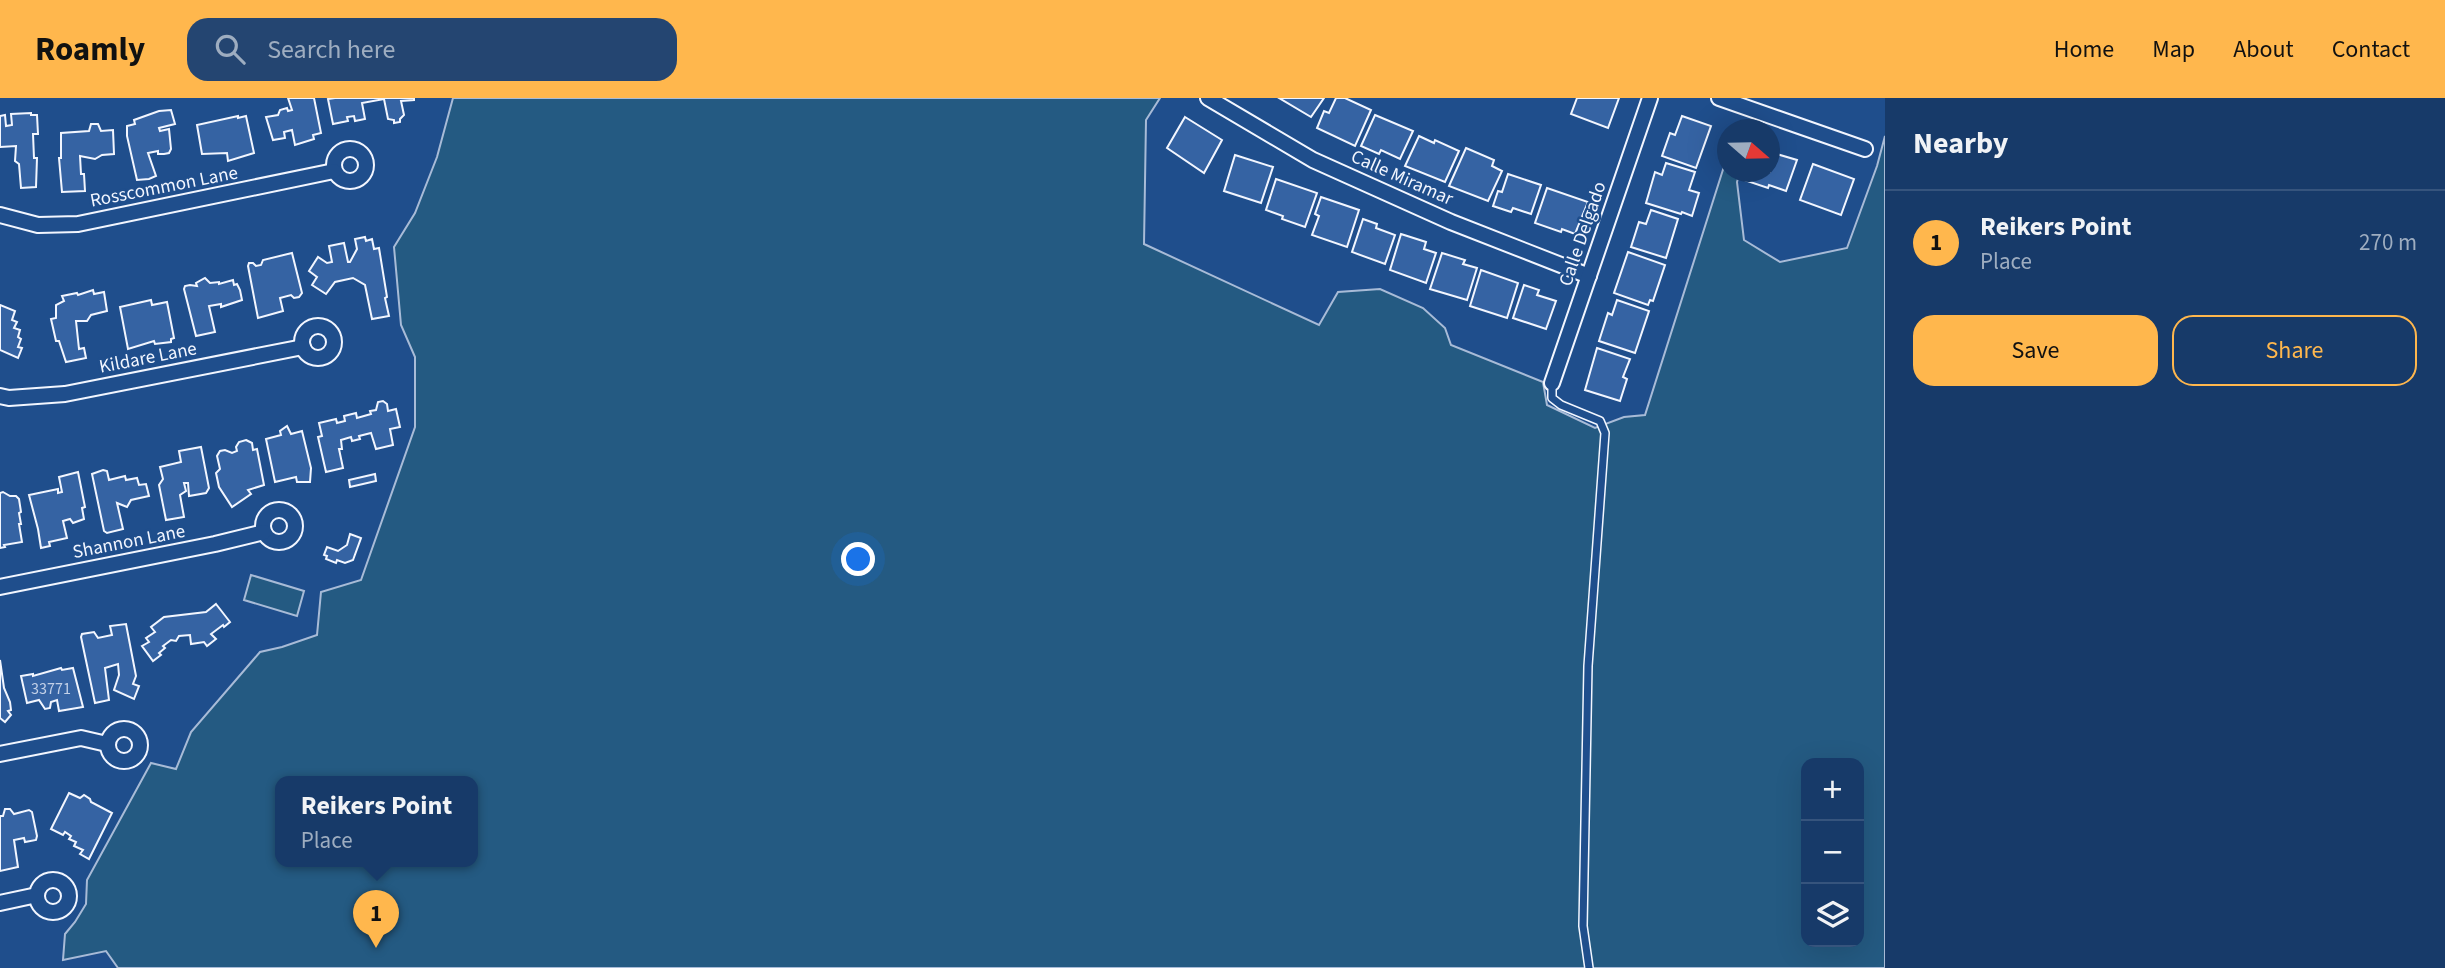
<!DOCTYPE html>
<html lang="en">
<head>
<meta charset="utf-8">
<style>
	:root { --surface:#173a69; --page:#244571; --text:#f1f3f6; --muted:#9eadc0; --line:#36547d; --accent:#ffb74d }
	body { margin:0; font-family:"Source Sans 3",sans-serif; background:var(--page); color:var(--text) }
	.controls { position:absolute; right:21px; bottom:21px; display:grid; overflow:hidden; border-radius:14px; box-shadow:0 7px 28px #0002 }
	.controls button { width:63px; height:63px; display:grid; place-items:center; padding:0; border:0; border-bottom:2px solid var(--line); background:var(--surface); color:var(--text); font:35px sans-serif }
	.compass { position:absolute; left:1717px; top:21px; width:63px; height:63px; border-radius:50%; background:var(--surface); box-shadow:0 7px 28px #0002; rotate:110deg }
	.you { position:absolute; left:859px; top:462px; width:24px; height:24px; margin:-18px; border:5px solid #fff; border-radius:50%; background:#1a73e8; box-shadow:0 0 0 10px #1a73e833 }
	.badge { display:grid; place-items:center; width:46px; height:46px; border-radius:50%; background:var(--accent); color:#111; font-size:23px; font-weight:700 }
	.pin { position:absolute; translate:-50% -58px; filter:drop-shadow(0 2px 4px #0008) }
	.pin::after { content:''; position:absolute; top:37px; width:24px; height:21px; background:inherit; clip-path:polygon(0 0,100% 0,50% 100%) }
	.popup { position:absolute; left:275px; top:678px; width:203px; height:91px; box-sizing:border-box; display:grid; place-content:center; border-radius:14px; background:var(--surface); filter:drop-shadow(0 2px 5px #0005); font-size:23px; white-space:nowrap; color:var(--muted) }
	.popup b { font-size:26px; color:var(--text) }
	.popup::after { content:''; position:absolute; left:50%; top:100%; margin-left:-14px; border:14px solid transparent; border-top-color:var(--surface) }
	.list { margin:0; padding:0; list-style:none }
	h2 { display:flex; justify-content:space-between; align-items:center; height:91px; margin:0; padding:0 28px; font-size:30px }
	h2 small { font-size:23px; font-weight:400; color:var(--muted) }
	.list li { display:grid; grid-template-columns:46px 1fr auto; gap:21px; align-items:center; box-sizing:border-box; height:105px; padding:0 28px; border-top:2px solid var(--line) }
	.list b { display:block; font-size:26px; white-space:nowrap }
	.list p { margin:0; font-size:23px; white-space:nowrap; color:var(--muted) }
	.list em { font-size:23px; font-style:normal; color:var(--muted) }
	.actions { display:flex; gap:14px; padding:21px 28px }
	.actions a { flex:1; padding:16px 0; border:2px solid var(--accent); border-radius:21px; text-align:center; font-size:24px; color:var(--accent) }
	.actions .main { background:var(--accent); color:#111 }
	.icon { flex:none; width:38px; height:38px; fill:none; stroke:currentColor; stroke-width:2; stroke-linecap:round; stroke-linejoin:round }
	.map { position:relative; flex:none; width:1885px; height:870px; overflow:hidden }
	header { display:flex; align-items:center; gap:42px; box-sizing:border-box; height:98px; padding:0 35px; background:var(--accent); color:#111 }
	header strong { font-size:33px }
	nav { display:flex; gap:38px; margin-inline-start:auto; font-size:24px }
	.search { width:490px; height:63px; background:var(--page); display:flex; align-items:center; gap:18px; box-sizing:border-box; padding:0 24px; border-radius:21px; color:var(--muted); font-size:26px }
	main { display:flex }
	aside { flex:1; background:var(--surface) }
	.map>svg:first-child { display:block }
	.green { fill:#245a82; stroke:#a8bbd7; stroke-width:2; fill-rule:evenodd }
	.building { fill:#3563a3; stroke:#f2f6ff; stroke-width:2 }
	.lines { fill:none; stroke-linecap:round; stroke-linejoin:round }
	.service-casing { stroke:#f2f6ff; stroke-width:10 }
	.minor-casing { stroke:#f2f6ff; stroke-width:18 }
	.service { stroke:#1f4e8c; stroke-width:7 }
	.minor { stroke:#1f4e8c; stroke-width:14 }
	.labels { text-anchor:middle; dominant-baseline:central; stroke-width:5; stroke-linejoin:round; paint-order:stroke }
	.number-label { font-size:16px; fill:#c3d1e8 }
	.street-label { font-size:19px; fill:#f2f6ff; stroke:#1f4e8c }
</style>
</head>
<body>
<header>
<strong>Roamly</strong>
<div class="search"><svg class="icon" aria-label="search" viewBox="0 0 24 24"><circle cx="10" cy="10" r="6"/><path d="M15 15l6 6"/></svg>Search here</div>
<nav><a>Home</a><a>Map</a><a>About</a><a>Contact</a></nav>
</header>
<main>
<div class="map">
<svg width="1885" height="870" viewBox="0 0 1885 870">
	<rect width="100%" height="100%" fill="#1f4e8c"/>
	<!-- green -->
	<g class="green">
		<path d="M453,0h707l-14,22 -2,124 175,81 19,-33 42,-3 43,19 22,20 6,17 92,37 4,23 48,23 29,-11 21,-2 82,-258 1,15h12l-3,10 7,58 36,22 67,-14 30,-82 8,-30v832h-1767l-12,-17 -43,9 2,-26 10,-12 11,-18 1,-24 64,-117 25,6 15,-37 69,-80 22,-5 35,-12 4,-43 40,-12 54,-153v-70l-14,-32 -7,-78 21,-34 22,-56zM1806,665h53v179h-53zM280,684h192v80h-192z"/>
		<path d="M251,477l53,16 -7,25 -53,-16z"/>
	</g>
	<!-- building -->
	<g class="building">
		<path d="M288,0h26l7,35 -8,2 1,4 -19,6 -3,-15 -8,2 1,6 -12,2 -7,-23 12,-2 2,-5 7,-2 1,3 4,-1z"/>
		<path d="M335,0h79v2l-13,1 3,14 -4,4v3l-6,1v-3l-6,-1 -4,-20 -22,4 3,16 -10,2 -1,-5 -7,1 1,4 -15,3 -5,-25z"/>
		<path d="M1279,0h45l-13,19z"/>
		<path d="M1336,0h9l26,12 -16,36 -38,-18 7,-17 5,2z"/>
		<path d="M1577,0h42l-11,30 -37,-14z"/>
		<path d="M171,12l4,14 -16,4 1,3 9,-2 2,20 -2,4 -5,1h-6v-3l-10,2 8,23 -7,3 -12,1 -10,-44v-10l8,-2 -1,-4 25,-9z"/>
		<path d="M31,15v2h6l1,19h-5l1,24h3l-1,29 -15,1 -2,-24 -4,-3 1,-15 -16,1v-31l5,-1 1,11 6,-1 -1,-11z"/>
		<path d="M1375,17l38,16 -13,28 -19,-9 -2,4 -18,-8z"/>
		<path d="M238,18v2l8,-2 8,37 -26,8 -1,-8 -25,1 -5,-29z"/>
		<path d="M1682,18l29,10 -15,42 -34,-12 8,-23 5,2z"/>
		<path d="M1185,19l37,23 -18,33 -37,-25z"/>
		<path d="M91,26h7l3,7 12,-1 1,24 -12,1 -7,4 -15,-3 1,18h3l1,17 -23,1 -3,-34h2v-25l28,-2z"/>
		<path d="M1419,38l15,7 1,-3 24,11 -14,31 -40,-16z"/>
		<path d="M1466,50l28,12 -2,6 10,5 -14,30 -39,-15z"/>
		<path d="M1770,54l27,8 -11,31 -17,-6 -1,3 -24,-8 3,-8h23z"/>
		<path d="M1235,57l38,12 -12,36 -37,-12z"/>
		<path d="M1666,65l29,9 -6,18 10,3 -7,23 -10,-4 -1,2 -35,-11 9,-31 7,3z"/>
		<path d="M1813,66l41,15 -13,36 -41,-15z"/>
		<path d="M1508,76l33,11 -10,29 -18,-6 -2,4 -18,-6 5,-15 4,1z"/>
		<path d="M1276,81l41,14 -12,34 -23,-8 1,-3 -17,-6z"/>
		<path d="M1547,90l41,14 -13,32 -13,-5 -1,3 -26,-9z"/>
		<path d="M1321,99l38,13 -12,37 -35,-12 7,-19 -4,-2z"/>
		<path d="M1651,112l27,9 -12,39 -35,-11 8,-25 7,2z"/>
		<path d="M1363,121l14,5 -1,4 19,7 -10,29 -33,-12z"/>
		<path d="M1401,136l25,8 -2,7 12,4 -10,30 -36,-13z"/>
		<path d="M365,139l1,4 6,-2 2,10 5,-1 8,49 -2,1 4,18 -17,3 -7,-34 -12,-7 -18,4 -9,12 -14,-9 5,-8 -8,-6 9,-14 9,6 5,-1 -3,-16 15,-3 4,19h2l7,-13 -2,-10z"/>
		<path d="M1628,154l37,13 -12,36 -3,-1 -2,5 -34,-12z"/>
		<path d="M292,155l10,40 -3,4 -5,1 -3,-3 -11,3 3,13 -25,7 -10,-52 1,-3h4l3,3 5,-1 2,-5z"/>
		<path d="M1442,155l23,7 -2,4 14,4 -10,32 -37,-11z"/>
		<path d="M1481,172l37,13 -11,35 -37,-12z"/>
		<path d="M205,180l5,5 9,-1v2l14,-4 1,5 3,-1 3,6 2,10 -21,7v-3l-12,2 6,26 -19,4 -12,-47 1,-3 5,-1 7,1 -1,-3z"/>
		<path d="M1524,187l15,5 -2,5 19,6 -10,28 -33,-11z"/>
		<path d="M93,192l1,4 10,-2 3,19 -16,4 -4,6h-11l3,28 5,-1 2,10 -20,4 -7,-21h-3l-5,-22 5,-1v-13l8,-4 -2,-5 15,-3 1,2z"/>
		<path d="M151,202l1,5 15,-3 7,36 -3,1v3l-16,2 -1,-3 -26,8 -8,-42z"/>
		<path d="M1617,202l32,11 -14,42 -36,-12 9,-28 4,2z"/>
		<path d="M0,207l15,6 -3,9 5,2 -3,6 6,2 -2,7 3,2 -3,8 4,1 -4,10 -18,-8z"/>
		<path d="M1597,250l33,11 -7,18 4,2 -7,22 -35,-11z"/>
		<path d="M383,303l4,3 1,7 8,-2 4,18 -10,2 3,16 -17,4 -5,-16 -12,3 1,3 -8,2 -1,-4 -10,3 1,9h-3l4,19 -17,4 -8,-35 4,-1 -3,-13 17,-4 1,4 8,-2 -1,-5 12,-3 1,5 14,-4 -1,-3 6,-1 2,-8z"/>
		<path d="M287,328l4,8 11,-3 9,37 -1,14h-13l-1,-5 -21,5 -9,-43 15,-4 -1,-4z"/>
		<path d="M246,342l6,3 1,7 4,-1 7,36 -16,5 3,4 -19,13 -13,-20 -3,-14 4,-4 -3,-13 3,-5 5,-1 7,3 5,-2 -1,-4 3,-5z"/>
		<path d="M201,349l8,41 -3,5 -17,3 -1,-13h-4l2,8 -6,4 4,22 -18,3 -7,-35 4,-6 -3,-12 21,-5 -2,-11z"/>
		<path d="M103,372l4,1 2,9 16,-4 1,4 11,-2 2,7 7,-1 3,12 -18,4 -4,7 -10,-4 6,26 -16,4 -3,-2 -12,-57z"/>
		<path d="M78,374l7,35 -3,1 2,11 -11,4 -3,-4 -7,2 4,17 -18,4 1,4 -9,2 -3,-19 -9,-34 29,-6v4l4,-1 -3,-15z"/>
		<path d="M375,376l1,7 -26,6 -1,-7z"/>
		<path d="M3,394l7,4h6l3,3 2,13 -2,1 2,11h-2l3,18 -18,3 1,2 -5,1v-55z"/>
		<path d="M350,436l11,4 -8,22 -8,3 -8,-3 -1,3 -10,-4 1,-3 -3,-1 3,-8 11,4 9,-6z"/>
		<path d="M216,506l14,18 -6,5 -1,-2 -12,9 5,5 -9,7 -3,-4 -13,2 -1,-9 -11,1 -3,5 -5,-1 -8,6 2,2 -6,5 2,2 -8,6 -11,-15 7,-4 -3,-4 9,-6 -4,-5 13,-10 42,-5z"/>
		<path d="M126,526l10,52 -3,8 6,2 -5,13 -20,-9 5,-15 -1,-11 -13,4 4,32 -14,3 -14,-66 1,-3 12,-2 4,6 14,-3 -2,-9z"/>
		<path d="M0,562l4,28 6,14 1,8 -3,1 3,4 -6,7 -5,-4z"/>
		<path d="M61,570l1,2 11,-2 10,39 -24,4 -2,-11 -6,2 -1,6 -5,1 -6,-9 -12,3 -6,-27 12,-2v2z"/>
		<path d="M69,695l11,5 4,-3 6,4 1,3 21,11 -23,46 -9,-5 3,-4 -9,-4 2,-4 -7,-3 2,-3 -6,-4 -2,3 -12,-6z"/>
		<path d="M5,711h5l4,5 15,-4 3,2 5,24 -1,4 -11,2 -1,-4 -10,2 4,27 -18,4v-55h3z"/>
	</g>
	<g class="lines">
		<defs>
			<path id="service" d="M1552,285v15l9,7 39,16 5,12 -17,233 -5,260 6,42"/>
			<g id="minor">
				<path d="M1208,0l105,62 138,62 138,54"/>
				<path d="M1719,0l146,51"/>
				<circle cx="350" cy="67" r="16"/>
				<path d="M0,117l38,10 40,-1 256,-53"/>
				<circle cx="318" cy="244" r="16"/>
				<path d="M1552,285l98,-285"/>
				<path d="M0,298l9,2 56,-4 238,-47"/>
				<circle cx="279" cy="428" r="16"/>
				<path d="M0,489l215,-43 49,-12"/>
				<circle cx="124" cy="647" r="16"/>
				<path d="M0,656l81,-16 26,6"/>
				<circle cx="53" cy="798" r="16"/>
				<path d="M0,805l37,-8"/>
			</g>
		</defs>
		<!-- service casing -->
		<use href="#service" class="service-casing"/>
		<!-- minor casing -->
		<use href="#minor" class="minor-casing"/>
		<!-- service -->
		<use href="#service" class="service"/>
		<!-- minor -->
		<use href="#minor" class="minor"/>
	</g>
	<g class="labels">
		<!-- number labels -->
		<g class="number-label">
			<text x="51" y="591">33771</text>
		</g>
		<!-- street labels -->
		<g class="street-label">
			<text transform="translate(1402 80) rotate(24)">Calle Miramar</text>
			<text transform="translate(164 89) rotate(-11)">Rosscommon Lane</text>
			<text transform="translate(1583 136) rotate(-71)">Calle Delgado</text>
			<text transform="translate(148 260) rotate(-11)">Kildare Lane</text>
			<text transform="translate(129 444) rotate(-11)">Shannon Lane</text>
		</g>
	</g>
</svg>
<div class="controls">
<button>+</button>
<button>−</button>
<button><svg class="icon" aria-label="layers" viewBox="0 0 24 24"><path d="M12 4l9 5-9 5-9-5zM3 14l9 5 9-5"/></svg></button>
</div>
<svg class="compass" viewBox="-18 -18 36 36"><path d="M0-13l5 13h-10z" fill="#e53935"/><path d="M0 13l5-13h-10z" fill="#9eadc0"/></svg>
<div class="you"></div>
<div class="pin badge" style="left:376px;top:850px">1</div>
<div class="popup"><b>Reikers Point</b>Place</div>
</div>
<aside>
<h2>Nearby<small></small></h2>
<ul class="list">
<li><span class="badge">1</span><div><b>Reikers Point</b><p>Place</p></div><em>270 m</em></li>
</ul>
<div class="actions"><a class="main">Save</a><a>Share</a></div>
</aside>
</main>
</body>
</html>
